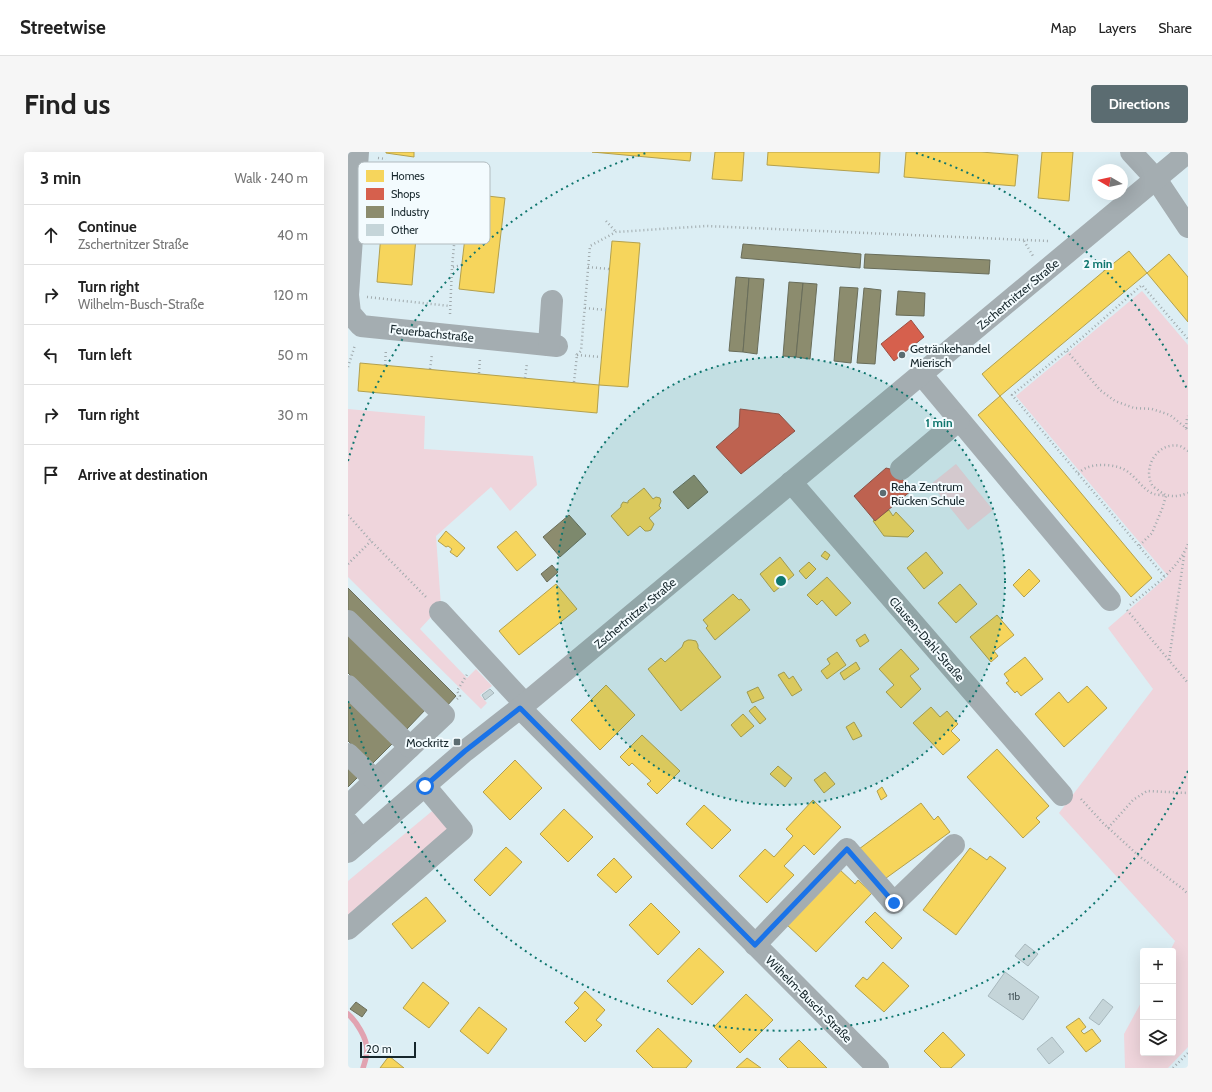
<!DOCTYPE html>
<html lang="en">
<head>
<meta charset="utf-8">
<style>
	:root { --surface:#fff; --page:#f6f6f6; --text:#222; --muted:#767676; --line:#e0e0e0; --accent:#5b6c71 }
	body { margin:0; font-family:Cabin,sans-serif; background:var(--page); color:var(--text) }
	.controls { position:absolute; right:12px; bottom:12px; display:grid; overflow:hidden; border-radius:4px; box-shadow:0 4px 16px #0002 }
	.controls button { width:36px; height:36px; display:grid; place-items:center; padding:0; border:0; border-bottom:1px solid var(--line); background:var(--surface); color:var(--text); font:20px sans-serif }
	.compass { position:absolute; left:744px; top:12px; width:36px; height:36px; border-radius:50%; background:var(--surface); box-shadow:0 4px 16px #0002; rotate:279deg }
	.scale { position:absolute; left:12px; bottom:10px; width:56px; box-sizing:border-box; padding-left:4px; border:2px solid #16262b; border-top:0; font-size:11px; line-height:14px; white-space:nowrap; color:#16262b; -webkit-text-stroke:3px #f3fbfe; paint-order:stroke }
	.stop { position:absolute; width:12px; height:12px; margin:-9px; border:3px solid #1a73e8; border-radius:50%; background:#fff }
	.stop.end { background:#1a73e8; border-color:#fff; box-shadow:0 1px 4px #0008 }
	.list { margin:0; padding:0; list-style:none }
	h2 { display:flex; justify-content:space-between; align-items:center; height:52px; margin:0; padding:0 16px; font-size:17px }
	h2 small { font-size:13px; font-weight:400; color:var(--muted) }
	.list li { display:grid; grid-template-columns:26px 1fr auto; gap:12px; align-items:center; box-sizing:border-box; height:60px; padding:0 16px; border-top:1px solid var(--line) }
	.list b { display:block; font-size:15px; white-space:nowrap }
	.list p { margin:0; font-size:13px; white-space:nowrap; color:var(--muted) }
	.list em { font-size:13px; font-style:normal; color:var(--muted) }
	.icon { flex:none; width:22px; height:22px; fill:none; stroke:currentColor; stroke-width:2; stroke-linecap:round; stroke-linejoin:round }
	.map { position:relative; flex:none; width:840px; height:916px; overflow:hidden; border-radius:4px }
	header { display:flex; align-items:center; gap:24px; box-sizing:border-box; height:56px; padding:0 20px; background:var(--surface); border-bottom:1px solid var(--line) }
	header strong { font-size:19px }
	nav { display:flex; gap:22px; margin-inline-start:auto; font-size:14px }
	.intro { display:flex; align-items:center; justify-content:space-between; box-sizing:border-box; height:96px; padding:0 24px }
	h1 { margin:0; font-size:28px }
	.button { padding:10px 18px; border-radius:4px; background:var(--accent); color:#fff; font-size:14px; font-weight:700 }
	main { display:flex; gap:24px; padding:0 24px }
	aside { flex:1; background:var(--surface); border-radius:4px; box-shadow:0 4px 16px #0002 }
	.map>svg:first-child { display:block }
	.green { fill:#efd5dc }
	.homes { fill:#f6d55c; stroke:#b3a04d }
	.shops { fill:#d6604d; stroke:#9c4f43 }
	.industry { fill:#8c8c6e; stroke:#696d5a }
	.lines { fill:none; stroke-linecap:round; stroke-linejoin:round }
	.stream { stroke:#e1a3b1; stroke-width:5.5 }
	.building { fill:#c5d5d9; stroke:#a8b8bd }
	.path { stroke:#a0aaad; stroke-width:2.5; stroke-dasharray:1 3; stroke-linecap:butt }
	.minor { stroke:#a4adb1; stroke-width:22 }
	.route { stroke:#1a73e8; stroke-width:5 }
	.ring { fill:none; stroke:#0f766e; stroke-width:2; stroke-dasharray:2 4 }
	.poi-dot { fill:#5b6c71; stroke:#f3fbfe; stroke-width:1.5 }
	.labels { text-anchor:middle; dominant-baseline:central; stroke-width:4; stroke-linejoin:round; paint-order:stroke }
	.number-label { font-size:10px; fill:#435358 }
	.street-label { font-size:12px; fill:#16262b; stroke:#f3fbfe }
	.poi-label { font-size:12px; fill:#16262b; stroke:#f3fbfe; text-anchor:start }
	.key { fill:#f3fbfe; stroke:#b1bbbf; stroke-width:1 }
	.key-label { font-size:11px; fill:#16262b }
	.centre { fill:#0f766e; stroke:#f3fbfe; stroke-width:2 }
	.ring-label { font-size:12px; text-anchor:middle; font-weight:bold; fill:#0f766e; stroke:#f3fbfe; stroke-width:4; stroke-linejoin:round; paint-order:stroke }
</style>
</head>
<body>
<header>
<strong>Streetwise</strong>
<nav><a>Map</a><a>Layers</a><a>Share</a></nav>
</header>
<div class="intro"><h1>Find us</h1><a class="button">Directions</a></div>
<main>
<aside>
<h2>3 min<small>Walk · 240 m</small></h2>
<ul class="list">
<li><svg class="icon" aria-label="ahead" viewBox="0 0 24 24"><path d="M12 20V5M6 11l6-6 6 6"/></svg><div><b>Continue</b><p>Zschertnitzer Straße</p></div><em>40 m</em></li>
<li><svg class="icon" aria-label="right" viewBox="0 0 24 24"><path d="M7 20v-9h11M14 6l5 5-5 5"/></svg><div><b>Turn right</b><p>Wilhelm-Busch-Straße</p></div><em>120 m</em></li>
<li><svg class="icon" aria-label="left" viewBox="0 0 24 24"><path d="M17 20v-9H6M10 6l-5 5 5 5"/></svg><div><b>Turn left</b></div><em>50 m</em></li>
<li><svg class="icon" aria-label="right" viewBox="0 0 24 24"><path d="M7 20v-9h11M14 6l5 5-5 5"/></svg><div><b>Turn right</b></div><em>30 m</em></li>
<li><svg class="icon" aria-label="arrive" viewBox="0 0 24 24"><path d="M6 21V4h12l-3 4 3 4H6"/></svg><div><b>Arrive at destination</b></div></li>
</ul>
</aside>
<div class="map">
<svg width="840" height="916" viewBox="0 0 840 916">
	<rect width="100%" height="100%" fill="#dceef4"/>
	<!-- green -->
	<g class="green">
		<path d="M794,139l46,54v702l-20,21h-43l-1,-34 19,-35v54h30v-102h-3l5,-10 -116,-128 94,-124 -45,-61 60,-52 -152,-180z"/>
		<path d="M0,257l77,7 -1,33 109,7 4,29 -27,26 -19,-24 -55,49 5,70 -21,23 47,49 9,-9 16,17 -12,9 7,8 -6,6 -133,-132z"/>
		<path d="M608,312l37,46 -25,20 -37,-46z"/>
		<path d="M89,655l13,20 -102,88v-34z"/>
	</g>
	<!-- homes -->
	<g class="homes">
		<path d="M38,0h28v5l-28,-4z"/>
		<path d="M244,0h99l-1,9z"/>
		<path d="M367,0h29l-2,29 -30,-2z"/>
		<path d="M420,0h112l-1,21 -112,-8z"/>
		<path d="M558,0h75l37,3 -3,31 -111,-9z"/>
		<path d="M694,0h31l-4,49 -31,-3z"/>
		<path d="M37,34l35,3 -8,96 -35,-3z"/>
		<path d="M122,42l35,4 -11,95 -35,-4z"/>
		<path d="M264,89l28,2 -12,144 -29,-2z"/>
		<path d="M781,99l18,22 -147,123 -18,-22 122,-103z"/>
		<path d="M821,102l19,23v45l-41,-49z"/>
		<path d="M12,211l239,22 -2,28 -239,-22z"/>
		<path d="M652,244l152,182 -21,19 -153,-182z"/>
		<path d="M296,336l9,11 3,-2 4,1 1,3 -2,5 2,2 -12,10 5,6 -3,6 -3,1h-3l-5,-5 -12,10 -17,-20 10,-9v-2l2,-3 5,1v-2z"/>
		<path d="M541,358l4,6 3,-4 18,19 -6,6 -24,-1 -11,-15z"/>
		<path d="M98,379l19,17 -8,9 -7,-5 2,-3 -4,-3 -2,1 -8,-6z"/>
		<path d="M168,379l20,24 -19,16 -20,-24z"/>
		<path d="M477,399l5,4 -3,5 -6,-4z"/>
		<path d="M578,400l17,21 -19,16 -17,-21z"/>
		<path d="M432,405l14,18 -20,17 -14,-18z"/>
		<path d="M461,410l7,7 -10,10 -7,-8z"/>
		<path d="M681,417l11,12 -16,16 -11,-12z"/>
		<path d="M479,425l24,26 -15,13 -14,-16 -5,5 -10,-10z"/>
		<path d="M208,432l21,25 -58,46 -20,-24z"/>
		<path d="M612,432l17,20 -21,19 -18,-20z"/>
		<path d="M385,442l6,6 2,-1 9,11 -35,30 -9,-12 2,-2 -5,-6z"/>
		<path d="M649,463l17,20 -20,16 4,5 -7,6 -21,-25z"/>
		<path d="M517,482l4,7 -9,6 -4,-7z"/>
		<path d="M340,488h3l5,1 2,4v3l23,29 -40,34 -33,-42 13,-11 4,4 17,-15 2,-5z"/>
		<path d="M553,497l18,20 -9,7 11,13 -20,19 -15,-16 8,-7 -15,-16z"/>
		<path d="M489,500l9,13 -19,14 -6,-8 9,-7 -3,-5z"/>
		<path d="M677,505l18,22 -22,17 -4,-5 -2,2 -9,-10 3,-2 -5,-7z"/>
		<path d="M508,510l4,7 -16,11 -4,-7z"/>
		<path d="M436,520l5,7 4,-3 9,14 -10,6 -14,-21z"/>
		<path d="M258,533l29,30 -35,35 -29,-30z"/>
		<path d="M739,534l20,22 -43,39 -29,-33 24,-22 9,11z"/>
		<path d="M410,535l6,11 -12,5 -5,-11z"/>
		<path d="M407,554l11,13 -6,5 -11,-13z"/>
		<path d="M583,555l9,10 7,-6 11,13 -7,7 9,9 -17,15 -30,-32z"/>
		<path d="M395,562l11,12 -13,11 -10,-12z"/>
		<path d="M506,570l8,14 -9,4 -7,-13z"/>
		<path d="M294,583l38,36 -23,23 -10,-10 4,-3 -19,-18 -3,3 -9,-9z"/>
		<path d="M649,597l52,57 -13,12 4,4 -17,16 -56,-61z"/>
		<path d="M167,608l27,28 -32,32 -27,-28z"/>
		<path d="M430,614l14,12 -7,9 -15,-13z"/>
		<path d="M477,620l10,12 -11,9 -10,-13z"/>
		<path d="M534,635l5,9 -6,4 -4,-9z"/>
		<path d="M465,648l28,27 -27,28 -10,-10 -20,21 10,9 -27,28 -28,-27 26,-27 9,8 19,-21 -7,-7z"/>
		<path d="M573,651l13,17 4,-4 12,16 -68,49 -23,-32z"/>
		<path d="M356,653l27,25 -19,19 -26,-25z"/>
		<path d="M216,657l29,28 -25,25 -28,-28z"/>
		<path d="M158,695l16,15 -32,34 -16,-16z"/>
		<path d="M622,696l17,12 3,-4 16,12 -50,67 -33,-25z"/>
		<path d="M266,706l18,19 -16,16 -19,-18z"/>
		<path d="M491,717l16,15 3,-4 14,13 -56,59 -30,-28z"/>
		<path d="M78,745l20,24 -34,28 -20,-25z"/>
		<path d="M303,751l29,29 -22,23 -29,-30z"/>
		<path d="M527,760l27,26 -10,11 -27,-27z"/>
		<path d="M351,796l25,24 -32,33 -25,-24z"/>
		<path d="M535,810l26,24 -25,26 -29,-26 8,-9 4,3z"/>
		<path d="M75,830l26,21 -20,25 -26,-20z"/>
		<path d="M237,839l20,19 -9,10 6,5 -17,17 -20,-20 14,-14 -5,-5z"/>
		<path d="M398,842l27,26 -33,33 -26,-26z"/>
		<path d="M131,855l28,22 -19,25 -28,-23z"/>
		<path d="M731,866l7,9 -5,4 3,3 8,-5 9,12 -15,11 -20,-25z"/>
		<path d="M310,876l34,33 -6,7h-33l-17,-17z"/>
		<path d="M595,880l22,23 -14,13h-10l-17,-17z"/>
		<path d="M451,888l28,28h-39l-9,-9z"/>
		<path d="M41,904l15,12h-24z"/>
		<path d="M399,906l14,10h-25z"/>
	</g>
	<!-- shops -->
	<g class="shops">
		<path d="M563,168l13,17 -30,24 -13,-17z"/>
		<path d="M392,257l39,5 16,17 -54,43 -25,-27 23,-20z"/>
		<path d="M538,316l8,2 18,20 -37,31 -21,-25z"/>
	</g>
	<!-- industry -->
	<g class="industry">
		<path d="M395,92l118,10 -1,14 -119,-10z"/>
		<path d="M517,102l125,6 -1,14 -125,-6z"/>
		<path d="M388,125l13,1 -6,74 -14,-1z"/>
		<path d="M401,126l15,1 -7,75 -14,-2z"/>
		<path d="M441,130l14,1 -7,74 -13,-1z"/>
		<path d="M455,131l14,1 -7,75 -14,-2z"/>
		<path d="M492,135l18,1 -7,75 -17,-2z"/>
		<path d="M516,136l17,2 -6,74 -18,-1z"/>
		<path d="M550,139l27,2 -1,23 -28,-1z"/>
		<path d="M346,323l14,17 -20,17 -15,-17z"/>
		<path d="M221,363l17,19 -26,23 -17,-20z"/>
		<path d="M204,413l6,7 -11,10 -6,-8z"/>
		<path d="M0,436l108,108 -10,11 -98,-95z"/>
		<path d="M0,477l79,79 -21,22 -58,-57z"/>
		<path d="M0,545l46,45 -22,22 -24,-23z"/>
		<path d="M0,613l11,11 -11,11z"/>
		<path d="M8,850l11,8 -5,7 -12,-8z"/>
	</g>
	<g class="lines">
		<!-- stream -->
		<path class="stream" d="M0,862c8,7 19,24 19,36 0,6 -2,12 -4,18"/>
	</g>
	<!-- building -->
	<g class="building">
		<path d="M142,537l4,4 -9,7 -3,-5z"/>
		<path d="M677,792l13,10 -10,12 -13,-10z"/>
		<path d="M657,820l34,25 -16,23 -35,-24z"/>
		<path d="M755,847l10,8 -14,18 -10,-7z"/>
		<path d="M704,885l12,15 -15,12 -12,-15z"/>
	</g>
	<g class="lines">
		<!-- path -->
		<g class="path">
			<path d="M30,6l8,1"/>
			<path d="M108,67l11,-1"/>
			<path d="M258,69l10,11"/>
			<path d="M676,89l9,15"/>
			<path d="M105,115l9,-2"/>
			<path d="M240,115l21,2"/>
			<path d="M19,145l83,9"/>
			<path d="M237,156l21,2"/>
			<path d="M102,162l2,-47 7,-76"/>
			<path d="M719,199l33,39 15,11 19,7 18,1 18,6 16,13 2,4"/>
			<path d="M229,203l4,-4 9,-105 26,-14 90,-6 343,15"/>
			<path d="M229,203l24,2"/>
			<path d="M37,213l1,-16"/>
			<path d="M0,215l7,-22"/>
			<path d="M82,217l2,-15"/>
			<path d="M131,221l1,-15"/>
			<path d="M177,226l2,-15"/>
			<path d="M226,230l3,-27 -1,-1"/>
			<path d="M838,276l1,-10 1,-2"/>
			<path d="M840,299c-2,-1 -5,-4 -8,-5 -21,-5 -38,20 -28,39 1,2 5,4 7,6 10,7 18,6 29,2"/>
			<path d="M730,321c2,-1 5,-4 8,-5 11,-5 32,-4 42,4 9,6 15,18 26,22 3,1 8,1 12,2l-4,13 -10,24 -13,13"/>
			<path d="M0,363l23,26 55,56"/>
			<path d="M0,412l23,-23"/>
			<path d="M816,424l-152,-181 72,-59 58,-51 46,54"/>
			<path d="M782,453c21,-17 48,-35 58,-61"/>
			<path d="M779,458l61,73"/>
			<path d="M821,508l15,-104"/>
			<path d="M109,547l3,-3 -3,-5 11,-18"/>
			<path d="M733,647l22,24 36,33 44,33 5,5"/>
			<path d="M760,676l25,-28 14,-9 41,2"/>
			<path d="M825,916l15,-15"/>
		</g>
		<!-- minor -->
		<g class="minor">
			<path d="M10,0l-10,143 2,18 11,13 196,20"/>
			<path d="M783,0l25,27 32,48"/>
			<path d="M201,193l3,-44"/>
			<path d="M573,222l189,226"/>
			<path d="M553,317l58,-49"/>
			<path d="M443,330l271,313"/>
			<path d="M92,460l85,92"/>
			<path d="M0,469l96,94 -96,91"/>
			<path d="M0,534l62,61"/>
			<path d="M172,556l358,360"/>
			<path d="M0,602l27,26"/>
			<path d="M0,671l14,17"/>
			<path d="M0,700l117,-101 60,-47 663,-552"/>
			<path d="M0,777l114,-99 -37,-44"/>
			<path d="M407,793l92,-96 47,54 60,-58"/>
		</g>
	</g>
	<g class="lines">
		<!-- route -->
		<path class="route" d="M77,634l40,-35 55,-43 235,237 92,-96 47,54"/>
	</g>
	<!-- distance rings -->
	<circle cx="433" cy="429" r="224" fill="#0f766e" fill-opacity=".12"/>
	<g class="ring">
		<circle cx="433" cy="429" r="224"/>
		<path d="M840 619A449 449 0 0 1 0 549M0 309A449 449 0 0 1 298 1M568 1A449 449 0 0 1 840 239"/>
	</g>
	<!-- markers -->
	<g class="poi-dot">
		<circle cx="554" cy="203" r="4"/>
		<circle cx="535" cy="341" r="4"/>
		<rect x="105" y="586" width="8" height="8" rx="2"/>
	</g>
	<g class="labels">
		<!-- number labels -->
		<g class="number-label">
			<text x="666" y="844">11b</text>
		</g>
		<!-- street labels -->
		<g class="street-label">
			<text transform="translate(670 142) rotate(-40)">Zschertnitzer Straße</text>
			<text transform="translate(84 181) rotate(6)">Feuerbachstraße</text>
			<text transform="translate(287 461) rotate(-40)">Zschertnitzer Straße</text>
			<text transform="translate(579 487) rotate(49)">Clausen-Dahl-Straße</text>
			<text transform="translate(461 847) rotate(45)">Wilhelm-Busch-Straße</text>
		</g>
		<!-- poi labels -->
		<g class="poi-label">
			<text x="562" y="196">Getränkehandel<tspan x="562" dy="14">Mierisch</tspan></text>
			<text x="543" y="334">Reha Zentrum<tspan x="543" dy="14">Rücken Schule</tspan></text>
			<text x="101" y="590" text-anchor="end">Mockritz</text>
		</g>
	</g>
	<!-- legend -->
	<rect x="10" y="10" width="132" height="82" rx="6" class="key"/>
	<rect x="18" y="18" width="18" height="12" fill="#f6d55c"/>
	<rect x="18" y="36" width="18" height="12" fill="#d6604d"/>
	<rect x="18" y="54" width="18" height="12" fill="#8c8c6e"/>
	<rect x="18" y="72" width="18" height="12" fill="#c5d5d9"/>
	<g class="key-label">
		<text x="43" y="28">Homes</text>
		<text x="43" y="46">Shops</text>
		<text x="43" y="64">Industry</text>
		<text x="43" y="82">Other</text>
	</g>
	<circle cx="433" cy="429" r="6" class="centre"/>
	<g class="ring-label">
		<text x="750" y="116">2 min</text>
		<text x="591" y="275">1 min</text>
	</g>
</svg>
<div class="controls">
<button>+</button>
<button>−</button>
<button><svg class="icon" aria-label="layers" viewBox="0 0 24 24"><path d="M12 4l9 5-9 5-9-5zM3 14l9 5 9-5"/></svg></button>
</div>
<svg class="compass" viewBox="-18 -18 36 36"><path d="M0-13l5 13h-10z" fill="#e53935"/><path d="M0 13l5-13h-10z" fill="#767676"/></svg>
<div class="scale">20 m</div>
<div class="stop" style="left:77px;top:634px"></div>
<div class="stop end" style="left:546px;top:751px"></div>
</div>
</main>
</body>
</html>
